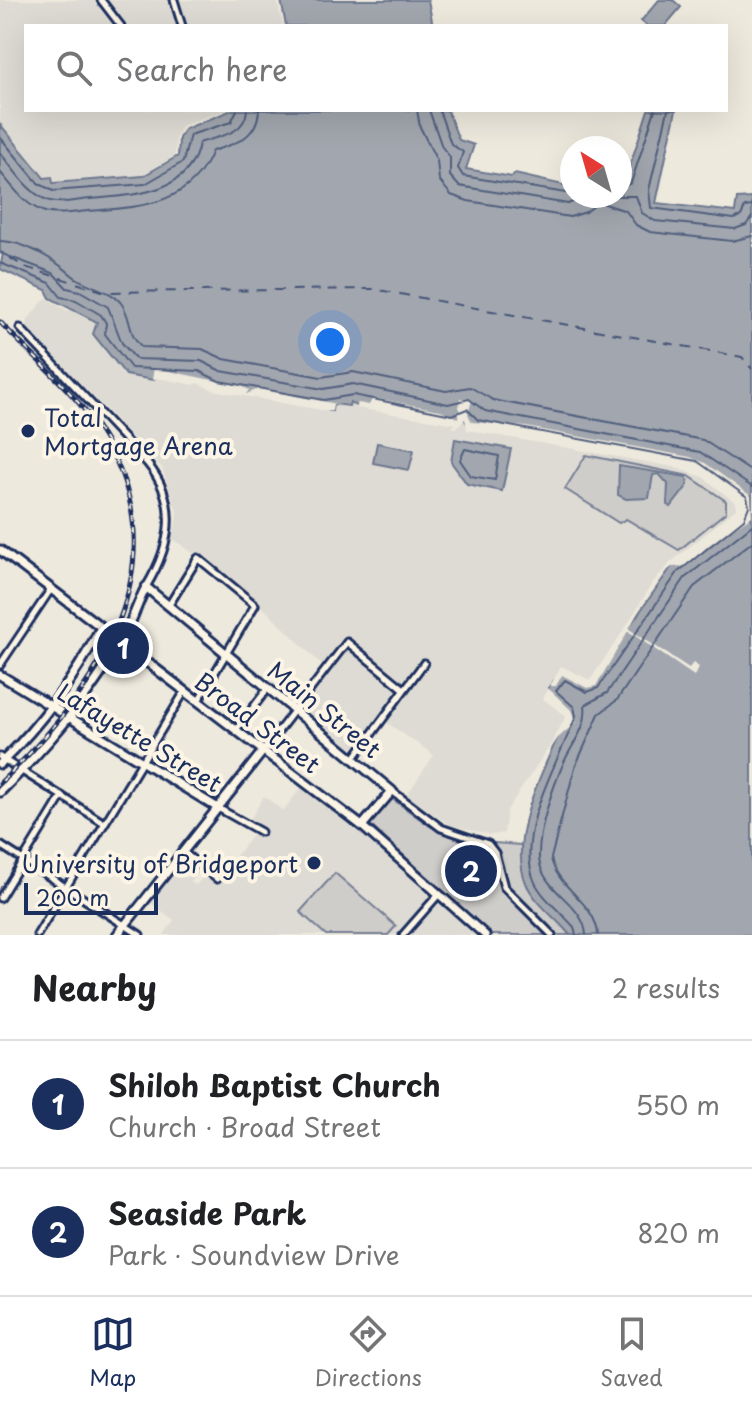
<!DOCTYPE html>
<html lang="en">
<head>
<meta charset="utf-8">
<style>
	:root { --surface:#fff; --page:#f6f6f6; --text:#202124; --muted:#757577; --line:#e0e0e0; --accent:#1b2f5e }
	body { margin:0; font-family:"Playpen Sans",sans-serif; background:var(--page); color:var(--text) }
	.compass { position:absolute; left:560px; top:136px; width:72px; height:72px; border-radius:50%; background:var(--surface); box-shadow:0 8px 32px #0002; rotate:323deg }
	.scale { position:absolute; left:24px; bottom:20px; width:134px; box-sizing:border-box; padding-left:8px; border:4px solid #1b2f5e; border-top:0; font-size:22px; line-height:28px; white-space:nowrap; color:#1b2f5e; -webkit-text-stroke:6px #fcf5e5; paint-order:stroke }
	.you { position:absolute; left:330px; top:342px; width:28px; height:28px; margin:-20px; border:6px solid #fff; border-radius:50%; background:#1a73e8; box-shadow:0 0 0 12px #1a73e833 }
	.badge { display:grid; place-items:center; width:52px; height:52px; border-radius:50%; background:var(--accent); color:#fff; font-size:26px; font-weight:700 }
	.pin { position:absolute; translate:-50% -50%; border:4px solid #fff; box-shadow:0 2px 8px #0006 }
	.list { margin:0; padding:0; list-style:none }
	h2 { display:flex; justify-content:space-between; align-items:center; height:104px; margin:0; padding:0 32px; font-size:34px }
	h2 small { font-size:26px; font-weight:400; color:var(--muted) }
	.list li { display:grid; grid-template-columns:52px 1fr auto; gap:24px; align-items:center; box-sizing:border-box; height:128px; padding:0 32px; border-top:2px solid var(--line) }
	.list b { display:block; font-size:30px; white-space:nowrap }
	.list p { margin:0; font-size:26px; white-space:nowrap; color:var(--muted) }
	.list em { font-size:26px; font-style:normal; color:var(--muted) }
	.icon { flex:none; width:44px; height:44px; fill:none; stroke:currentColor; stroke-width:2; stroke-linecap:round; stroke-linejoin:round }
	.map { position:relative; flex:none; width:752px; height:935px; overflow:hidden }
	.search { position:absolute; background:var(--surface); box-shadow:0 8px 32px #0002; left:24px; right:24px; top:24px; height:88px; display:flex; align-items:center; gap:20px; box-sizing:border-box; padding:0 28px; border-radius:0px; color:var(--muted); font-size:30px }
	.sheet { height:360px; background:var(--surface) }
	nav { display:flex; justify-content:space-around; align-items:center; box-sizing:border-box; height:112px; border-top:2px solid var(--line); background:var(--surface); font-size:22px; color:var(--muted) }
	nav a { display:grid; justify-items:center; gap:4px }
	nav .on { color:var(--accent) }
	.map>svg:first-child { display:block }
	.built { fill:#dedbd4 }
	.green { fill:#cfcdca; stroke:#757e94; stroke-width:2 }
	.water { fill:#a2a7af; stroke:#6c778f; stroke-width:2 }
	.pier { fill:#eee9dd }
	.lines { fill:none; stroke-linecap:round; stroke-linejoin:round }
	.shore { stroke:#515f7e; stroke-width:2 }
	.ferry { stroke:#445376; stroke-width:2; stroke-dasharray:10 8; stroke-linecap:butt }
	.street-casing { stroke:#1b2f5e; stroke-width:11 }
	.secondary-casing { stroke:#1b2f5e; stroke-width:13 }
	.street { stroke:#fcf5e5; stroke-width:5 }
	.secondary { stroke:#fcf5e5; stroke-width:7 }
	.rail-casing { stroke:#1b2f5e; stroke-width:5 }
	.rail { stroke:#fcf5e5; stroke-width:2; stroke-dasharray:6; stroke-linecap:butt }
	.poi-dot { fill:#1b2f5e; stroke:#fcf5e5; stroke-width:3 }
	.labels { text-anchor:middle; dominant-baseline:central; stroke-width:8; stroke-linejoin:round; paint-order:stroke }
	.poi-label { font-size:24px; fill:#1b2f5e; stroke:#fcf5e5; text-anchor:start }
	.street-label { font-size:24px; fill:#1b2f5e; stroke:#fcf5e5 }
</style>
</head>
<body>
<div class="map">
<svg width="752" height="935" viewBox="0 0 752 935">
	<rect width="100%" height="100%" fill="#eee9dd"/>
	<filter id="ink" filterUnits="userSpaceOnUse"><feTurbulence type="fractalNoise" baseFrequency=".0125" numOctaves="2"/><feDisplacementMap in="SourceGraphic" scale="16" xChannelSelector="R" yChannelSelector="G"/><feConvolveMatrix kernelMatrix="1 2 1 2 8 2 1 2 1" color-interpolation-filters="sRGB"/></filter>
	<g filter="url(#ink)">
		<!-- built -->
		<g class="built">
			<path d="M0,0h277l6,26h-257v84h200l-44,15 -6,13 -1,18 -33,19 -87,7 -2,-6h-9l-44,-53z"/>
			<path d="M46,298l22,13 4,-4 27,18 -6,9 33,41 66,7 140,29 1,-7 16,2 1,-4 117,15 2,9 227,43 45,35 -12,18 -67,50 -9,10 -61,101 -85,127 -3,23 -13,2 -41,-10 -44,-29 28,-41 -51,-35 -26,36 -56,-47 36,-45 -8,-7 -7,8 -76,-74 -74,-53 6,-24 -16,-46 -135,-140 1,-9z"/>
			<path d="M303,785l60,46 116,104h-315l10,-15 -26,-19 25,-33 13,10 10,-12 5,4 -10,12 5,3 10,-11 10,7 41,-52 -9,-6 16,-27 19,15z"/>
		</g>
		<!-- green -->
		<g class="green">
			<path d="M586,455l103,21 37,25v11l-47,38 -53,-31 -7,4 -54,-34z"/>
			<path d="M391,798l39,28 35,15 56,4c0,45 23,58 49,90h-80l-122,-112z"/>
			<path d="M335,873l61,53 -8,9h-62l-26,-23z"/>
		</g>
		<!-- water -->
		<g class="water">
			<path d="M281,0h147l5,26h-147z"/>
			<path d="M659,0h14l8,7 -16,19h-18l-6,-5z"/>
			<path d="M232,110h215l12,30 15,5 -8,24 46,8 3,-3 57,13v9h48l28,-86h28l-20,93 79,9 2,-13 15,-1v737h-182c-13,-16 -36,-33 -44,-52 -20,-48 23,-126 43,-170l-9,-5 -12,-20 14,-18 27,14 83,-118 57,-44 12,-18 -45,-35 -228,-43 -5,-10 -5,6 -102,-16 -6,-4 -1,4 -16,-2 -1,7 -116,-23 -16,-8 -42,-4 -5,4 -27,-5 -33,-41 4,-12 -47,-24 -4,-8 -46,-21 3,-16 -3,-2v-127l44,54 8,-1 1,6 90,-7 35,-20 1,-18 6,-9z"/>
			<path d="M455,439l56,10 -9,42 -35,-7 -16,-22z"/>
			<path d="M377,443l37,7 -5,20 -36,-7z"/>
			<path d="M619,466l68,11 1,8 -17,22 -4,-3 1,-20 -9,-10 -6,1 -4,23 -23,1 -8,-4z"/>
		</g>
		<!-- pier -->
		<g class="pier">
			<path d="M154,368l87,18 8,4 -3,4 13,-5 83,16 -9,-1 -1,7h-7l-112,-21 -16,-7 -3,2 -36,-7 -6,2z"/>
			<path d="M373,398l67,12 18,8 2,-20 12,2 -4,14 4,8 55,5 163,30 15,6 46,33 1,20 -43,29 -22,21 -15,1 -11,8 9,-12 66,-54v-6l-33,-26 -29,-10 -207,-37 -2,-11 -9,9 -4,-1 4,-3 -100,-16 2,-5 11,2z"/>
			<path d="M646,597l-17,32 60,39 4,-5 6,4 -5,9 -66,-45 -32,55 -9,2 -25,-13 -6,11h-6l11,-20 29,14z"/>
			<path d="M548,688l23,22 5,12 -18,16 -17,25 25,-47 -23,-17z"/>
		</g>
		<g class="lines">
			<!-- shore -->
			<g class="shore">
				<path d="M417,110l3,17 17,34 2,19 12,15 17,6 102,16 16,-5 13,-10 27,9 10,14 14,7 82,9 20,-5"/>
				<path d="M429,110l13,37 8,10v19l9,10 109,18 18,-8"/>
				<path d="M439,110l12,34 12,8 -5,16 5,8 109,18"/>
				<path d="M668,110l-19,80 2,18 83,11 7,-3 4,-9 7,-1"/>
				<path d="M0,137l38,46 15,8 92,-7 38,-22 7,-27 41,-13 6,-12"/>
				<path d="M0,153c14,16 27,39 47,47 12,5 31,0 43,-1 43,-4 101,-5 109,-56 19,-7 46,-8 48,-33"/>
				<path d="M0,172c13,15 25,34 45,40 13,4 30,0 43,-1 51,-4 103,-5 124,-60 23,-7 45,-13 47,-41"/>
				<path d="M620,188l11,-5 24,-73"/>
				<path d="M613,196h23l6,17 13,8 80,8 11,-4 6,-8"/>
				<path d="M0,241c24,0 55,19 72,34 14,12 37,13 49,28 11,14 6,31 21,44l60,2 22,10 97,18 32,-5 93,19 24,-4 23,13 210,40 49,32"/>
				<path d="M0,253l53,20 14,15 13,3 28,16 14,36 14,16 65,2 20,10 102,18 30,-5 95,20 21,-5 16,12 215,41 52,35"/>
				<path d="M0,263l50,20 11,14 15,3 25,15 5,8 -1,11 26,34 68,3 20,10 105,19 29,-5 99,20 15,-6 11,11 219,41 50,36 2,9 -5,13 -66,53 -80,116 -11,4 -22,-12 -9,11 18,16 2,9c-17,44 -61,116 -42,164 6,16 28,33 40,47l2,8"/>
				<path d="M465,449l34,7 -4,24 -24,-4 -11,-16z"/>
				<path d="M586,935c-2,-32 -45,-44 -47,-77 -1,-29 14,-71 25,-96 9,-20 24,-35 21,-57l22,-12 78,-115 67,-53"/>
				<path d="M598,935c-2,-33 -41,-46 -47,-77l24,-91 24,-53 18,-14 77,-113 58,-45"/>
			</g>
			<!-- ferry -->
			<path class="ferry" d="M10,258l15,9 80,25 268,-3 369,68 10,12"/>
			<defs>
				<g id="street">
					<path d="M101,0l20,26"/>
					<path d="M174,0l8,26"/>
					<path d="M20,328l127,135c33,40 24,83 -1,124"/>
					<path d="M169,605l29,-47 57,47 -57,96"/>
					<path d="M0,665l51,-76"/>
					<path d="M236,730l32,-42"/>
					<path d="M263,751l84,-109 57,47"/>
					<path d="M0,757l104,66"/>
					<path d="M354,758l70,-95"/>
					<path d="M392,791l49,37 47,16 7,9 9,34 48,48"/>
					<path d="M218,808l43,24"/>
					<path d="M0,845l140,90"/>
					<path d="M183,852l34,27"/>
					<path d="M0,898l62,-102"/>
					<path d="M37,935l148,-244"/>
					<path d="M403,935l36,-41"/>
				</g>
				<g id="secondary">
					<path d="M0,550l362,276 123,109"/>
					<path d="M0,675l218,133"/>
					<path d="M0,764c41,-40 75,-86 101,-137"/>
					<path d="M0,792c50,-49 97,-103 129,-166 6,-13 10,-26 17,-39l246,204 -30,35"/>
					<path d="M117,935l146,-184"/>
				</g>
			</defs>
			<!-- street casing -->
			<use href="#street" class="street-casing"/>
			<!-- secondary casing -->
			<use href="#secondary" class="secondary-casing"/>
			<!-- street -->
			<use href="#street" class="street"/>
			<!-- secondary -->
			<use href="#secondary" class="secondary"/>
			<defs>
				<path id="rail" d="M0,322c33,35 73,68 99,108 86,133 0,259 -99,353"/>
			</defs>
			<!-- rail casing -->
			<use href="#rail" class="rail-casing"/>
			<!-- rail -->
			<use href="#rail" class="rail"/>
		</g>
	</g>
	<!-- markers -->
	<g class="poi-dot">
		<circle cx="28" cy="431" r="8"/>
		<circle cx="314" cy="863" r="8"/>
	</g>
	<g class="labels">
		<!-- poi labels -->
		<g class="poi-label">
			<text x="44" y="417">Total<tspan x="44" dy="28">Mortgage Arena</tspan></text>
			<text x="298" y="863" text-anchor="end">University of Bridgeport</text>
		</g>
		<!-- street labels -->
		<g class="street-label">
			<text transform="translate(325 709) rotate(39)">Main Street</text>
			<text transform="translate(258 722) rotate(37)">Broad Street</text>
			<text transform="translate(140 737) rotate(31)">Lafayette Street</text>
		</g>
	</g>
</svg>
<svg class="compass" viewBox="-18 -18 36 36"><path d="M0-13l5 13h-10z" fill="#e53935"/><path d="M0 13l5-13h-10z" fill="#757577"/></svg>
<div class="scale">200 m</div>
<div class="you"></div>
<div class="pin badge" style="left:123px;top:648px">1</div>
<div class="pin badge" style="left:471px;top:871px">2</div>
<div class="search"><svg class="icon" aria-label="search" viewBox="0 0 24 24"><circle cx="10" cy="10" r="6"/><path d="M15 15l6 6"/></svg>Search here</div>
</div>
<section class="sheet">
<h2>Nearby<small>2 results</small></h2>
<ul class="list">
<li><span class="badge">1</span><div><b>Shiloh Baptist Church</b><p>Church · Broad Street</p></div><em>550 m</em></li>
<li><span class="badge">2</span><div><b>Seaside Park</b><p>Park · Soundview Drive</p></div><em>820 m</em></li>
</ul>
</section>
<nav>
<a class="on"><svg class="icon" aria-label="map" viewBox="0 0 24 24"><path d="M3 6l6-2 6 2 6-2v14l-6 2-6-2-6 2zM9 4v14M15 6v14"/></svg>Map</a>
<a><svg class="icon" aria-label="directions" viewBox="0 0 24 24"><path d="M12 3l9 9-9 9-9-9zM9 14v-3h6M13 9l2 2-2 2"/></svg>Directions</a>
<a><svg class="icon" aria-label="saved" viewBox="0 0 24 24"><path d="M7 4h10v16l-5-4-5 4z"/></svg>Saved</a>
</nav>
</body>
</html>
